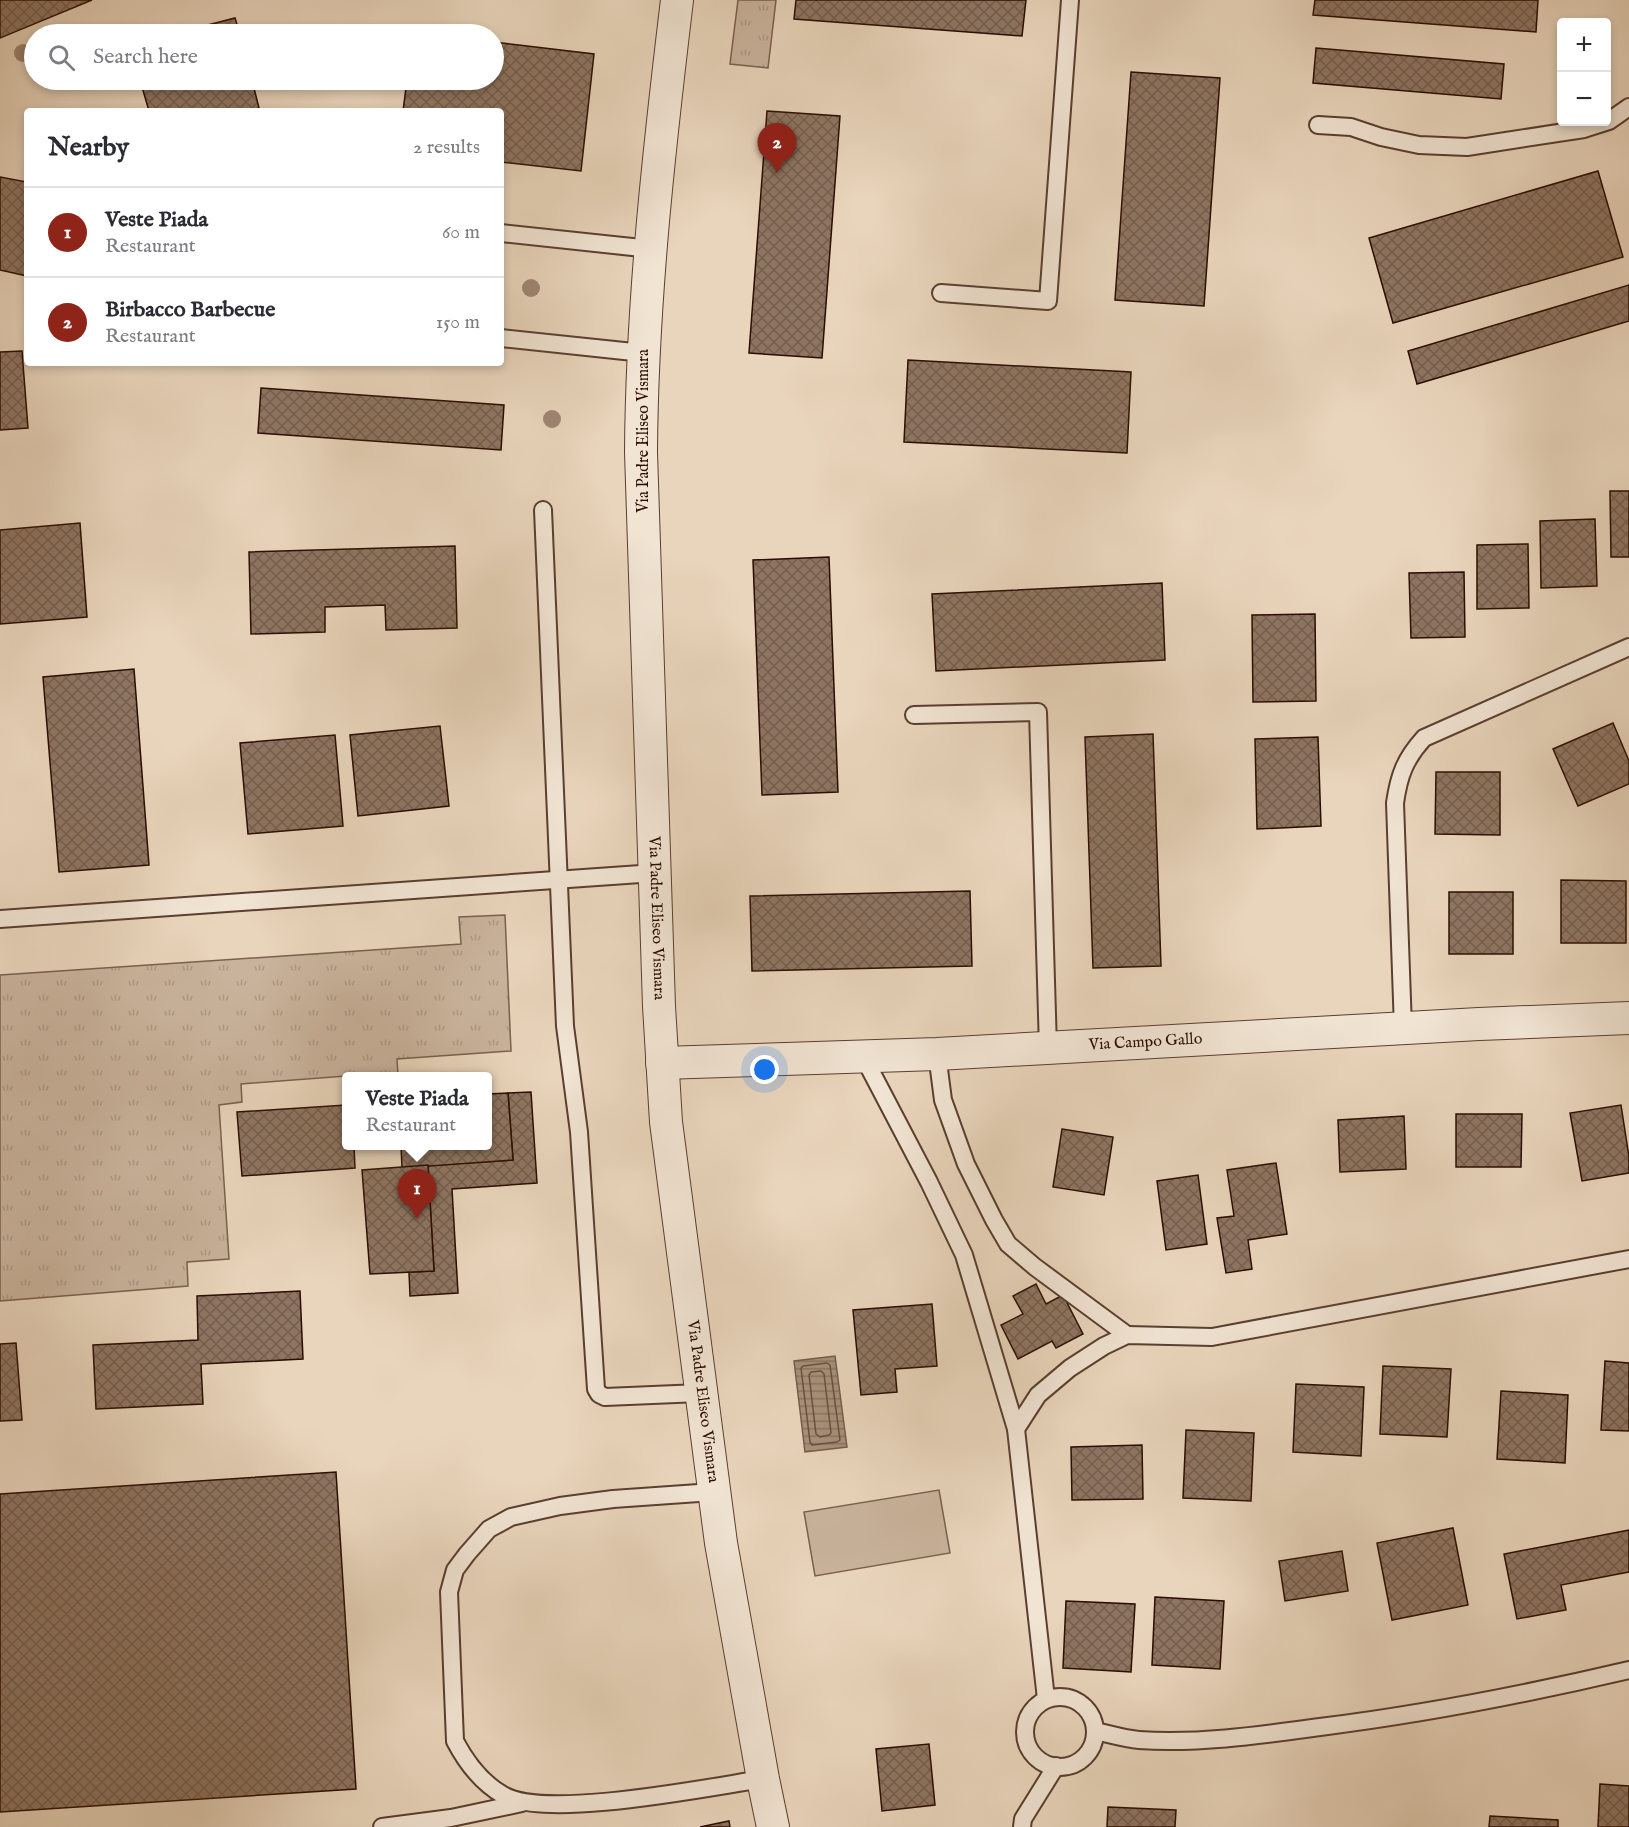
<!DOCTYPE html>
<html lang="en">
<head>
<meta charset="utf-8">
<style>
	:root { --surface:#fff; --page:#f2f2f3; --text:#2b2b33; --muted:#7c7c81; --line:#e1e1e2; --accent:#8f2418 }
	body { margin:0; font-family:"IM FELL English",serif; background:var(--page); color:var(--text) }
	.controls { position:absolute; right:18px; top:18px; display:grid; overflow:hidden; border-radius:6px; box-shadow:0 3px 9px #0003 }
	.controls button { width:54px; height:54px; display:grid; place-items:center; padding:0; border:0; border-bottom:2px solid var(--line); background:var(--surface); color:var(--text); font:30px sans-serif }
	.you { position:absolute; left:765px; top:1070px; width:21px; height:21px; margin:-15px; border:4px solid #fff; border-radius:50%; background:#1a73e8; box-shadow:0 0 0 9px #1a73e833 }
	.badge { display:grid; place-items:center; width:39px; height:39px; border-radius:50%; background:var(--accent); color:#fff; font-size:20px; font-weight:700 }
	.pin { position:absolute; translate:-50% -50px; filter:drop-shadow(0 2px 3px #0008) }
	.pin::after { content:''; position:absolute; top:32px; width:21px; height:18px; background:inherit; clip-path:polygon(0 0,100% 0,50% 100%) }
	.popup { position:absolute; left:342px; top:1072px; width:150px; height:78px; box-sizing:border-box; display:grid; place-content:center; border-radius:6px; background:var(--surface); filter:drop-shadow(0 2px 4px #0005); font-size:20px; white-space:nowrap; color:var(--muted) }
	.popup b { font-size:22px; color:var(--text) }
	.popup::after { content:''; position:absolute; left:50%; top:100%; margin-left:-12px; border:12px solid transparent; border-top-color:var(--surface) }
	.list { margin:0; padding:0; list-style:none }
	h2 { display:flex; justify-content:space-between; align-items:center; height:78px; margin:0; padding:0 24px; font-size:26px }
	h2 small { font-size:20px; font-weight:400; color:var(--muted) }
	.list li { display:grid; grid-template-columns:39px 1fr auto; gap:18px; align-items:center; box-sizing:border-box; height:90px; padding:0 24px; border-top:2px solid var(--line) }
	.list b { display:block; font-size:22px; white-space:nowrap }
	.list p { margin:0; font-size:20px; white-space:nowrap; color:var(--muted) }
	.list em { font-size:20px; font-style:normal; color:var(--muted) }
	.icon { flex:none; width:33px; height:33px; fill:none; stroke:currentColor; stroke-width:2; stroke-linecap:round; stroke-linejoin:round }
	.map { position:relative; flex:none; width:1629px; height:1827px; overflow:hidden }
	.search { position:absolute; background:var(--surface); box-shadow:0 3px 9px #0003; left:24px; top:24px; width:480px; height:66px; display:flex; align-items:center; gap:15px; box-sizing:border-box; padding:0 21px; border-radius:33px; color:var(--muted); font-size:22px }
	.panel { position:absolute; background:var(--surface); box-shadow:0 3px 9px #0003; left:24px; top:108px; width:480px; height:258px; border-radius:6px }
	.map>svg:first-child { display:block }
	.park { fill:url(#park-tufts); stroke:#7a604e; stroke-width:1.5 }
	.pitch { fill:#c9b39c; stroke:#7a604e; stroke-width:1.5 }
	.water { fill:url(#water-rules); stroke:#765c4a; stroke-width:1.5 }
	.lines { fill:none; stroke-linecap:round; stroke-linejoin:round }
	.shore { stroke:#6a4e3e; stroke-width:1.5 }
	.building { fill:url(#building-cross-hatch); stroke:#2b0c00; stroke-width:1.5 }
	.lane-casing { stroke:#5a3e2f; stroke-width:20 }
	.street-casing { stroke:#5a3e2f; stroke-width:34 }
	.lane { stroke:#f1e4d3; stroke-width:16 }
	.street { stroke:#f1e4d3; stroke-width:32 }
	.tree { fill:#9f8673 }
	.labels { text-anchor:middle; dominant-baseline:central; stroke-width:5; stroke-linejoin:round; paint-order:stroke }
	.street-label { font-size:16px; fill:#2b0c00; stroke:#f1e4d3 }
</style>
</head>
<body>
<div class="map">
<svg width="1629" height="1827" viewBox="0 0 1629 1827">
	<defs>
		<pattern id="park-tufts" width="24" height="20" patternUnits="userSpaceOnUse" patternTransform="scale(1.5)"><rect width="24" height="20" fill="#c9b39c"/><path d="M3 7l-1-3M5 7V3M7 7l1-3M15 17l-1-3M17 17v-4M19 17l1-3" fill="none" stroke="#ad9985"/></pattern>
		<pattern id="water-rules" width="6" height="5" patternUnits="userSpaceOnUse" patternTransform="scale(1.5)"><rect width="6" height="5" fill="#a8917c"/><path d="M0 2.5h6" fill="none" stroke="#897563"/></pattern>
		<pattern id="building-cross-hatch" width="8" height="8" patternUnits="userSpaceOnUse" patternTransform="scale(1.5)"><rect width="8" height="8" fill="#8e7562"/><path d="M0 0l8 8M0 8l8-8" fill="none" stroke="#745e4e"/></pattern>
	</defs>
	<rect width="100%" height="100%" fill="#e9d5bc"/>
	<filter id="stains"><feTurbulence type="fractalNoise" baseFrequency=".00333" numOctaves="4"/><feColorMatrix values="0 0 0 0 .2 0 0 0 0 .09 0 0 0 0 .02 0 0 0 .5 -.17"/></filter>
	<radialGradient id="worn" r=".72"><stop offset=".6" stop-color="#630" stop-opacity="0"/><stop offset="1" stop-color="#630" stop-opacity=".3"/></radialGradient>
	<!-- park -->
	<g class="park">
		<path d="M738,0h38l-8,68 -38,-4z"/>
		<path d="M505,915l6,136 -114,8 1,17h-52l-105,8 1,18 -23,3 10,154 -42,3 1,24 -188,15v-326l461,-31 -2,-27z"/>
	</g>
	<!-- pitch -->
	<path class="pitch" d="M939,1490l11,63 -135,23 -11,-64z"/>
	<!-- water -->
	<path class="water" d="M835,1356l12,91 -42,5 -11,-91z"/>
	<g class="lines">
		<!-- shore -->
		<g class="shore">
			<path d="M827,1363l3,2 10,75 -3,2 -25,3 -2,-3 -9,-74 2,-2z"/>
			<path d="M821,1371l3,3 7,59 -2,2 -9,2 -4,-3 -7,-59 2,-3z"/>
		</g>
	</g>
	<!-- building -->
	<g class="building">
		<path d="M0,0h92l-92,38z"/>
		<path d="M796,0h230l-4,36 -228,-17z"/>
		<path d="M1315,0h223l-2,32 -223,-17z"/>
		<path d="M235,18l5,16h-67z"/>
		<path d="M494,42l100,12 -13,117 -80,-9v-51h-98l4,-31h87z"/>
		<path d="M1316,48l188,16 -3,35 -188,-16z"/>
		<path d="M1131,72l89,6 -16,228 -89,-6z"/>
		<path d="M140,80h112l7,28 -11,3h-99z"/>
		<path d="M767,111l73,5 -18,242 -73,-5z"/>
		<path d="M1598,171l25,86 -230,66 -24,-85z"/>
		<path d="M0,177l27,5v94l-27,-6z"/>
		<path d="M1629,285v36l-212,63 -9,-33z"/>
		<path d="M22,351l6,77 -28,2v-78z"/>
		<path d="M908,360l223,12 -4,81 -223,-11z"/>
		<path d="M261,388l243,17 -3,45 -243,-17z"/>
		<path d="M1610,491h19v66h-18z"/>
		<path d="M1595,519l2,67 -56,2 -1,-67z"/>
		<path d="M80,523l7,94 -87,7v-94z"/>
		<path d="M1528,544l1,64 -52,1v-64z"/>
		<path d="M455,546l2,82 -71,2 -1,-25 -60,2v25l-74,2 -2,-82z"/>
		<path d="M829,557l9,235 -76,3 -9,-235z"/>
		<path d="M1464,572l1,65 -54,1 -2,-65z"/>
		<path d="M1162,583l3,77 -229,11 -4,-77z"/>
		<path d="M1315,614l1,87 -63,1 -1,-87z"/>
		<path d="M134,669l15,196 -90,7 -16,-195z"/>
		<path d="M1613,723l16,38v23l-51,22 -25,-57z"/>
		<path d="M440,726l9,80 -91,10 -8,-81z"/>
		<path d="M1153,734l8,232 -68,2 -8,-231z"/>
		<path d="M335,735l8,91 -95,8 -8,-91z"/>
		<path d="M1318,737l3,89 -64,3 -2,-90z"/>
		<path d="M1436,772h64v63l-65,-1z"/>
		<path d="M1561,880l65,1v62h-65z"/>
		<path d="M970,891l2,75 -220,5 -2,-75z"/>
		<rect x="1449" y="892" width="64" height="62"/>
		<path d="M531,1092l6,91 -85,6 6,104 -48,3 -1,-24 25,-1 -6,-106 85,-5 -5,-67z"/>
		<path d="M508,1093l5,67 -111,8 -1,-22h87v-52z"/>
		<path d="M346,1105v41h8l1,22 -113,8 -5,-64z"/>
		<path d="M1621,1105l8,52v16l-47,8 -12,-68z"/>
		<path d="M1456,1114h66l-1,53h-65z"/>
		<path d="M1404,1116l2,53 -66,3 -2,-52z"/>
		<path d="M1062,1129l51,8 -9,58 -51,-8z"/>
		<path d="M1276,1163l11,71 -39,6 4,29 -26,4 -9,-55 17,-2 -7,-46z"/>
		<path d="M428,1165l6,106 -64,3 -8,-104z"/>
		<path d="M1198,1175l9,69 -41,6 -9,-69z"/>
		<path d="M1036,1284l10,20 17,-9 20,39 -27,14 -4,-7 -34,18 -17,-34 22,-11 -10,-18z"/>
		<path d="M300,1291l3,68 -102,5 2,40 -107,5 -3,-64 105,-5 -1,-44z"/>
		<path d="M932,1304l5,62 -42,3 2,23 -36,3 -8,-85z"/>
		<path d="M16,1343l6,77 -22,1v-77z"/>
		<path d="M1605,1361l24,2v68l-28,-1z"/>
		<path d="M1383,1366l68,3 -4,68 -67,-3z"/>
		<path d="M1296,1384l68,3 -3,69 -68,-4z"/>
		<path d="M1501,1391l67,4 -3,68 -68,-4z"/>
		<path d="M1186,1430l68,3 -3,68 -68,-3z"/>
		<path d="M1142,1445l1,54 -71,1 -1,-53z"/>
		<path d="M336,1472l20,317 -356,23v-318z"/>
		<path d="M1453,1528l15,77 -76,15 -15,-77z"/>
		<path d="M1629,1530v42l-68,13 5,25 -49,9 -13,-65z"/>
		<path d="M1342,1551l6,40 -63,10 -6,-40z"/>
		<path d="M1155,1597l69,4 -4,68 -68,-4z"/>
		<path d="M1066,1601l69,3 -4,68 -68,-4z"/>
		<path d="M929,1744l6,61 -53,6 -6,-62z"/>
		<path d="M1600,1784l29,2v41h-31z"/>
		<path d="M1108,1807l68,3 -1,17h-68z"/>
		<path d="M1490,1816l68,4v7h-69z"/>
		<path d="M729,1821l1,6h-30z"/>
	</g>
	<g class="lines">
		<defs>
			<g id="lane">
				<path d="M1318,125l33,2 30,10 38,8 48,2 117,-18 25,-8 20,-14"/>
				<path d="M501,233l150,16"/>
				<path d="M941,293l107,8 22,-301"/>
				<path d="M501,338l142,15"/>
				<path d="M543,510l22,516 14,106 17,257 3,5 6,3 95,-4"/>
				<path d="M914,715l124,-3 10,336"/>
				<path d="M0,919l655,-46"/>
				<path d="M1403,1028l-8,-225c4,-28 10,-44 29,-65l205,-91"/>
				<path d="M937,1054l6,46 23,64 28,56 14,24 27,23 92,68"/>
				<path d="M863,1056l66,126 35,73 52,174"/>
				<path d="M713,1492l-100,7 -53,7 -49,11 -22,12 -22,25 -12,16 -6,22 6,149c11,21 27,42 48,54 43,25 206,-8 260,-16"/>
				<circle cx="1060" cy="1732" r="35"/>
				<path d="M1046,1699l-30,-270 22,-34 32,-27 34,-22 23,-11 85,2 417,-78"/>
				<path d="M1095,1731c14,3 30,8 44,9 61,4 122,-5 181,-13 104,-13 207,-33 309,-57"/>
				<path d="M382,1827l69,-9 71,-15"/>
				<path d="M1022,1827l1,-8 33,-53"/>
			</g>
			<g id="street">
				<path id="s1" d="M677,0c-18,150 -35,301 -36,452l18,554 7,116 55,421 42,236 10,48"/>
				<path id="s2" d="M662,1063l275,-9 542,-30 150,-6"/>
			</g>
		</defs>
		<!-- lane casing -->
		<use href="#lane" class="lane-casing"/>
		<!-- street casing -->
		<use href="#street" class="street-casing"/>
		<!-- lane -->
		<use href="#lane" class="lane"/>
		<!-- street -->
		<use href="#street" class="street"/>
	</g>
	<!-- trees -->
	<g class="tree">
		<circle cx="23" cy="53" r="9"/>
		<circle cx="531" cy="288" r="9"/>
		<circle cx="552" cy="419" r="9"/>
	</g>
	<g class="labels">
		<!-- street labels -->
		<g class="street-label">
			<text transform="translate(644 431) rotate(-90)">Via Padre Eliseo Vismara</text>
			<text stroke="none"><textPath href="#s1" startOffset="920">Via Padre Eliseo Vismara</textPath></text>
			<text stroke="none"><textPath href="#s2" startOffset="484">Via Campo Gallo</textPath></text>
			<text stroke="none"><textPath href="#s1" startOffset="1406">Via Padre Eliseo Vismara</textPath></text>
		</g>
	</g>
	<rect width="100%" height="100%" filter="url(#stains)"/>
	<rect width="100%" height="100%" fill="url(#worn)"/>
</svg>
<div class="controls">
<button>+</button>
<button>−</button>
</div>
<div class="you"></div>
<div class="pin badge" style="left:417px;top:1219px">1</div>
<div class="popup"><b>Veste Piada</b>Restaurant</div>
<div class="pin badge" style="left:777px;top:173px">2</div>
<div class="search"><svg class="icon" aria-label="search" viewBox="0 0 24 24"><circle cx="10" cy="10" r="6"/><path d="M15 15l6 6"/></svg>Search here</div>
<section class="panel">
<h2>Nearby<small>2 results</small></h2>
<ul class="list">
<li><span class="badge">1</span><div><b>Veste Piada</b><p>Restaurant</p></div><em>60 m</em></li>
<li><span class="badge">2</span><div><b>Birbacco Barbecue</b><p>Restaurant</p></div><em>150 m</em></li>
</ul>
</section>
</div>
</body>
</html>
